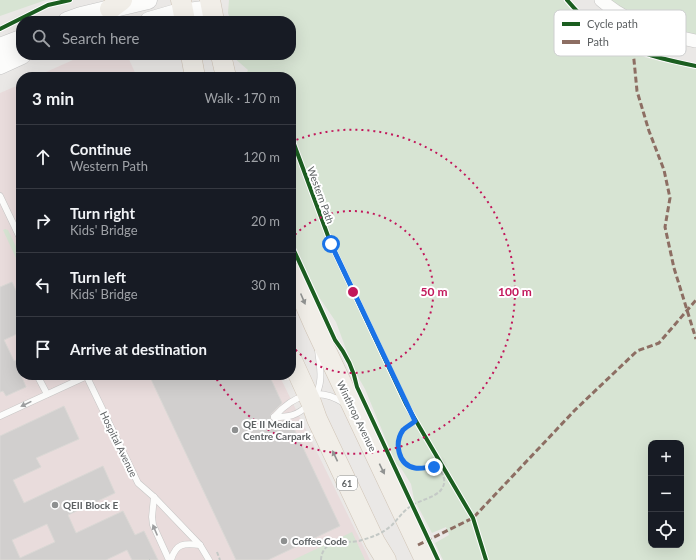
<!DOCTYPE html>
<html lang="en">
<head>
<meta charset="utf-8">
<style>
	:root { --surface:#171b24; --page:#20242c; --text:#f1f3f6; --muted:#9ea1a6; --line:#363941 }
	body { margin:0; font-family:Lato,sans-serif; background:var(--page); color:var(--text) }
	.controls { position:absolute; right:12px; bottom:12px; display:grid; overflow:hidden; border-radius:8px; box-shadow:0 4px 16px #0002 }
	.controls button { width:36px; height:36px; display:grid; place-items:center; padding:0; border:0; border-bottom:1px solid var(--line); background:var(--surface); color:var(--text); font:20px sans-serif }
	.stop { position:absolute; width:12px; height:12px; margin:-9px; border:3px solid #1a73e8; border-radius:50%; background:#fff }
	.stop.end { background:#1a73e8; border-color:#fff; box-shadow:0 1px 4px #0008 }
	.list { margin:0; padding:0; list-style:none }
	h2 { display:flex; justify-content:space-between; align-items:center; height:52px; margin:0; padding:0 16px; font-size:17px }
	h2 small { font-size:13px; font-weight:400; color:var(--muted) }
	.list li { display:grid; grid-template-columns:26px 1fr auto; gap:12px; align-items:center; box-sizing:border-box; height:64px; padding:0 16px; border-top:1px solid var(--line) }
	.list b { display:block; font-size:15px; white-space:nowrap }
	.list p { margin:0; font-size:13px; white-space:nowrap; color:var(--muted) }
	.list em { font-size:13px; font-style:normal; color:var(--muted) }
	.icon { flex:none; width:22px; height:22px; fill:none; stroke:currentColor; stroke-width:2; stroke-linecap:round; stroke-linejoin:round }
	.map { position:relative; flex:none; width:696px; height:560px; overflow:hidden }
	.search { position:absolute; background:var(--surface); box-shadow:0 4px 16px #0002; left:16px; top:16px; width:280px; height:44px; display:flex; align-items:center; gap:10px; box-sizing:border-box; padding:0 14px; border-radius:16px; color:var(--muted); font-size:15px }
	.panel { position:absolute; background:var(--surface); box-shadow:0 4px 16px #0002; left:16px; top:72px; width:280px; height:308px; border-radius:16px }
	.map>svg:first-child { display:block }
	.medical { fill:#e9dcdc }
	.green { fill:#d7e4d3; fill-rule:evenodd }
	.building { fill:#d1cfce; stroke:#dad8d5; fill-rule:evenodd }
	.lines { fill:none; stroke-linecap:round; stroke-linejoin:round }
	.service-casing { stroke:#c7c6c5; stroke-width:7 }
	.minor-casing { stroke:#c7c6c5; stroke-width:14 }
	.secondary-casing { stroke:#c6c6c6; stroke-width:19 }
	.primary-casing { stroke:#d0c4b6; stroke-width:21 }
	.path { stroke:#c4c9c6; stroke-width:2; stroke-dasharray:4 2; stroke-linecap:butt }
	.service { stroke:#fcfcfb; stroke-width:6 }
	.minor { stroke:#fcfcfb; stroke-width:13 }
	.secondary { stroke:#fcfcfb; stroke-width:18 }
	.primary { stroke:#f1eee8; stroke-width:20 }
	.path-bridge { stroke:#c4c9c6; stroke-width:2; stroke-dasharray:4 2; stroke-linecap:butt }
	.quiet { stroke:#8d6e63; stroke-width:3; stroke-dasharray:6 3; stroke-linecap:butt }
	.cycleway-casing { stroke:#fff; stroke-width:6 }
	.cycleway { stroke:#1b5e20; stroke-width:4 }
	.oneway { fill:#909291 }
	.oneway2 { fill:#9c9e9f }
	.route { stroke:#1a73e8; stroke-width:5 }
	.ring { fill:none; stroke:#c2185b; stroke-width:2; stroke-dasharray:2 4 }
	.poi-dot { fill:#8e9090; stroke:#fff; stroke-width:1.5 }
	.labels { text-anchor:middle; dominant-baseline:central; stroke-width:4; stroke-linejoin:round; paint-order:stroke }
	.shield { fill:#fff; stroke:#8d9091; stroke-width:1 }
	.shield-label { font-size:9px; font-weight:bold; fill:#5c6062 }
	.street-label { font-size:10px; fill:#5c6062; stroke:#fff }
	.poi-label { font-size:10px; font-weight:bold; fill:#5c6062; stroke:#fff; text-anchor:start }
	.key { fill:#fff; stroke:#cecfd0; stroke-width:1 }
	.key-label { font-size:11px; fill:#5c6062 }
	.centre { fill:#c2185b; stroke:#fff; stroke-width:2 }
	.ring-label { font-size:12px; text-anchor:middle; font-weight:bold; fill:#c2185b; stroke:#fff; stroke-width:4; stroke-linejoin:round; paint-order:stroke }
</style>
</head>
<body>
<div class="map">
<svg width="696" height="560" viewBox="0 0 696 560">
	<rect width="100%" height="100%" fill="#eae8e6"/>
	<!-- medical -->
	<g class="medical">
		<path d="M84,55h43l10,22h-102z"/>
		<path d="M21,84v291h258l91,185h-370v-467z"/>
	</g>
	<!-- green -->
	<g class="green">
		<path d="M0,0h46l-46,16z"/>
		<path d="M229,0h334c8,9 16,19 25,28 26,25 74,34 108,41v491h-253l-8,-17 14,-8 -3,-8 -14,6 -18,-34 -3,-15 -10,-16 -5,-4 -31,-75 -12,-21 -17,-46 -17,-25 -28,-57v-163h-46l3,-7 -15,-13v-2h58v-34h-60l-3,-8zM651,443h30v102h-30z"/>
		<path d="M610,0h86v35l-40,-11 -25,-10z"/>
		<path d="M5,229l3,1 13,27v12l-18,-39z"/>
		<path d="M352,532l13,28h-72z"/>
	</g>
	<!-- building -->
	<g class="building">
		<path d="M12,282l9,19v31l-17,8 10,21 7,-3v17l5,12 -20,9 -3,-5 -3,1v-105z"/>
		<path d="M149,375h120l13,28 -11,11 -1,5 4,3 16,-2 50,106 -72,34h-32z"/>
		<path d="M64,406l15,33 -43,19 5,9 -28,13 11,23 79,-37 12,27 -47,22 8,18 47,-22 12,24 9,-4 14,29h-26l-5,-10 -21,10h-106v-124zM47,524l8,18 -35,16 -8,-18z"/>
	</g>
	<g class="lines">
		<defs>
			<g id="service">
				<path d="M0,196l21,44"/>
				<path d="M37,375l10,19"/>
				<path d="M86,375l52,108 16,14 46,48 9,15"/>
				<path d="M314,398c10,-15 6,-31 4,-48"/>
				<path d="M0,416l87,-40"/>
				<path d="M274,417c15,0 23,-1 34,-12"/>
				<path d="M274,417c19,-22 44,-31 70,-14"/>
				<path d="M154,497l-2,20 1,8 16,35"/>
				<path d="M171,560c5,-17 13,-17 29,-15"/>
			</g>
			<path id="minor" d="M601,0c24,22 63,35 95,41"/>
			<g id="secondary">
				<path d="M67,21l14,-5 67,-16"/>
				<path d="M149,21l24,-7 38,-5"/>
				<path d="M0,47l21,-8"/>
				<path d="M0,65l22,-10"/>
			</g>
			<g id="primary">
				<path d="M181,0l4,21"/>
				<path d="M210,0l4,21"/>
				<path d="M110,9l12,-9"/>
				<path d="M191,55l4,22"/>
				<path d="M221,55l5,22"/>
				<path d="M291,272l24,55 110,233"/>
				<path d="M291,358l20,44 6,17 58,123 11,18"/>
			</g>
		</defs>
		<!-- service casing -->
		<use href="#service" class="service-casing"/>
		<!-- minor casing -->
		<use href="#minor" class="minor-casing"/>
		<!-- secondary casing -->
		<use href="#secondary" class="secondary-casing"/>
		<!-- primary casing -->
		<use href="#primary" class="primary-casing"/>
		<!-- path -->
		<g class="path">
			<path d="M403,430l12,-9"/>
			<path d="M217,552l3,8"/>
			<path d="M149,560h1"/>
		</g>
		<!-- service -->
		<use href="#service" class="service"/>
		<!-- minor -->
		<use href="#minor" class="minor"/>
		<!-- secondary -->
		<use href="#secondary" class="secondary"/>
		<!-- primary -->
		<use href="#primary" class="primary"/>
		<!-- path-bridge -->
		<path class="path-bridge" d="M321,560c0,-6 3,-12 8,-15 10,-6 23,-1 33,-5 11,-3 21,-7 30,-15 6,-6 11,-14 19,-19 9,-6 23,-8 30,-16 2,-3 4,-6 3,-11 -3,-16 -17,-11 -27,-11 -12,0 -19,-14 -19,-24 0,-4 3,-10 5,-14"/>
		<!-- quiet -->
		<g class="quiet">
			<path d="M641,24l-8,26 4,41 12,40 15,39 6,28 -5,29 9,41 22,71"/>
			<path d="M418,545l55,-27 102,-108 62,-59 22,-8 37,-43"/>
		</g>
		<defs>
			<g id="cycleway">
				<path d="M567,0c12,14 25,28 41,37 27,16 58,23 88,29"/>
				<path d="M0,29l48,-24 22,-5"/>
				<path d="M291,136l40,108 75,160 67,114 13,42"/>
				<path d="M291,244l44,96c11,14 19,30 22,47l81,173"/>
			</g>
		</defs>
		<!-- cycleway casing -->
		<use href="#cycleway" class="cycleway-casing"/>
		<!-- cycleway -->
		<use href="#cycleway" class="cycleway"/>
	</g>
	<!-- one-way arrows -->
	<defs><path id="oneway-solid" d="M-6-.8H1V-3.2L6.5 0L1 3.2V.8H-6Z"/></defs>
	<g class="oneway">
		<use href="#oneway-solid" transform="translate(303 299) rotate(67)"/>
		<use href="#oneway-solid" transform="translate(335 456) rotate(-115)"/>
		<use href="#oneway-solid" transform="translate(382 469) rotate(64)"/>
	</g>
	<g class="oneway2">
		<use href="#oneway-solid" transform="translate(26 404) rotate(154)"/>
		<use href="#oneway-solid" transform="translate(155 530) rotate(-113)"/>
	</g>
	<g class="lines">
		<!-- route -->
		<path class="route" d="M331,244l84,177c-3,3 -9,6 -12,9 -9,13 -5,35 12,38 6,1 13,-1 19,-1"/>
	</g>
	<!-- distance rings -->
	<g class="ring">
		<path d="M291 239A81 81 0 1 1 291 345"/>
		<path d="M291 142A162 162 0 1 1 214 375"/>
	</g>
	<!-- markers -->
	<g class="poi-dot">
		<circle cx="235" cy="430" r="4"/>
		<circle cx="55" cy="505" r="4"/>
		<circle cx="284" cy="541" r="4"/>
	</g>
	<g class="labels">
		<!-- shield labels -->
		<rect class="shield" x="337" y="476" width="20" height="14" rx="3"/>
		<g class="shield-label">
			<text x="347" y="483">61</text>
		</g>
		<!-- street labels -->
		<g class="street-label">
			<text transform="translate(321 195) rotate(70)">Western Path</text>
			<text transform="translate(357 416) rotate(64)">Winthrop Avenue</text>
			<text transform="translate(119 444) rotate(64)">Hospital Avenue</text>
		</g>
		<!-- poi labels -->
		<g class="poi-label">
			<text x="243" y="424">QE II Medical<tspan x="243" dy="12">Centre Carpark</tspan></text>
			<text x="63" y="505">QEII Block E</text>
			<text x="292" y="541">Coffee Code</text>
		</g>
	</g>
	<!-- legend -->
	<rect x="554" y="10" width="132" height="46" rx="6" class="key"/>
	<rect x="562" y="22" width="18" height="4" fill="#1b5e20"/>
	<rect x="562" y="40" width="18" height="4" fill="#8d6e63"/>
	<g class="key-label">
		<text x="587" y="28">Cycle path</text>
		<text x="587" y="46">Path</text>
	</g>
	<circle cx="353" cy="292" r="6" class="centre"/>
	<g class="ring-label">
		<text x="434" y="296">50 m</text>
		<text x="515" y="296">100 m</text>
	</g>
</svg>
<div class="controls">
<button>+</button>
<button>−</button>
<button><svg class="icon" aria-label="locate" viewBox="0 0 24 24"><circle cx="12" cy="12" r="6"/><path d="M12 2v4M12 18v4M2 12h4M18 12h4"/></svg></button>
</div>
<div class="stop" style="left:331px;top:244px"></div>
<div class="stop end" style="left:434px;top:467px"></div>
<div class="search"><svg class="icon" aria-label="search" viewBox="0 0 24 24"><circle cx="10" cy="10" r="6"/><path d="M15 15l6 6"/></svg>Search here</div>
<section class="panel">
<h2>3 min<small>Walk · 170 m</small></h2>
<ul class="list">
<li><svg class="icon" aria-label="ahead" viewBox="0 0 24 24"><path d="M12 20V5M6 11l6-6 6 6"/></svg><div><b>Continue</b><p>Western Path</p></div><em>120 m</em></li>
<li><svg class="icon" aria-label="right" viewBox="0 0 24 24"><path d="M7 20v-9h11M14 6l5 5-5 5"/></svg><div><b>Turn right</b><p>Kids' Bridge</p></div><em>20 m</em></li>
<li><svg class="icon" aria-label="left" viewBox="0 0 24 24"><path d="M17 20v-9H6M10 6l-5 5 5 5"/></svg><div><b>Turn left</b><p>Kids' Bridge</p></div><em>30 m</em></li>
<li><svg class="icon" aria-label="arrive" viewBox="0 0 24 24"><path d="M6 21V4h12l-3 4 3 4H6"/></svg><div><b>Arrive at destination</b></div></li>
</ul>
</section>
</div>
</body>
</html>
